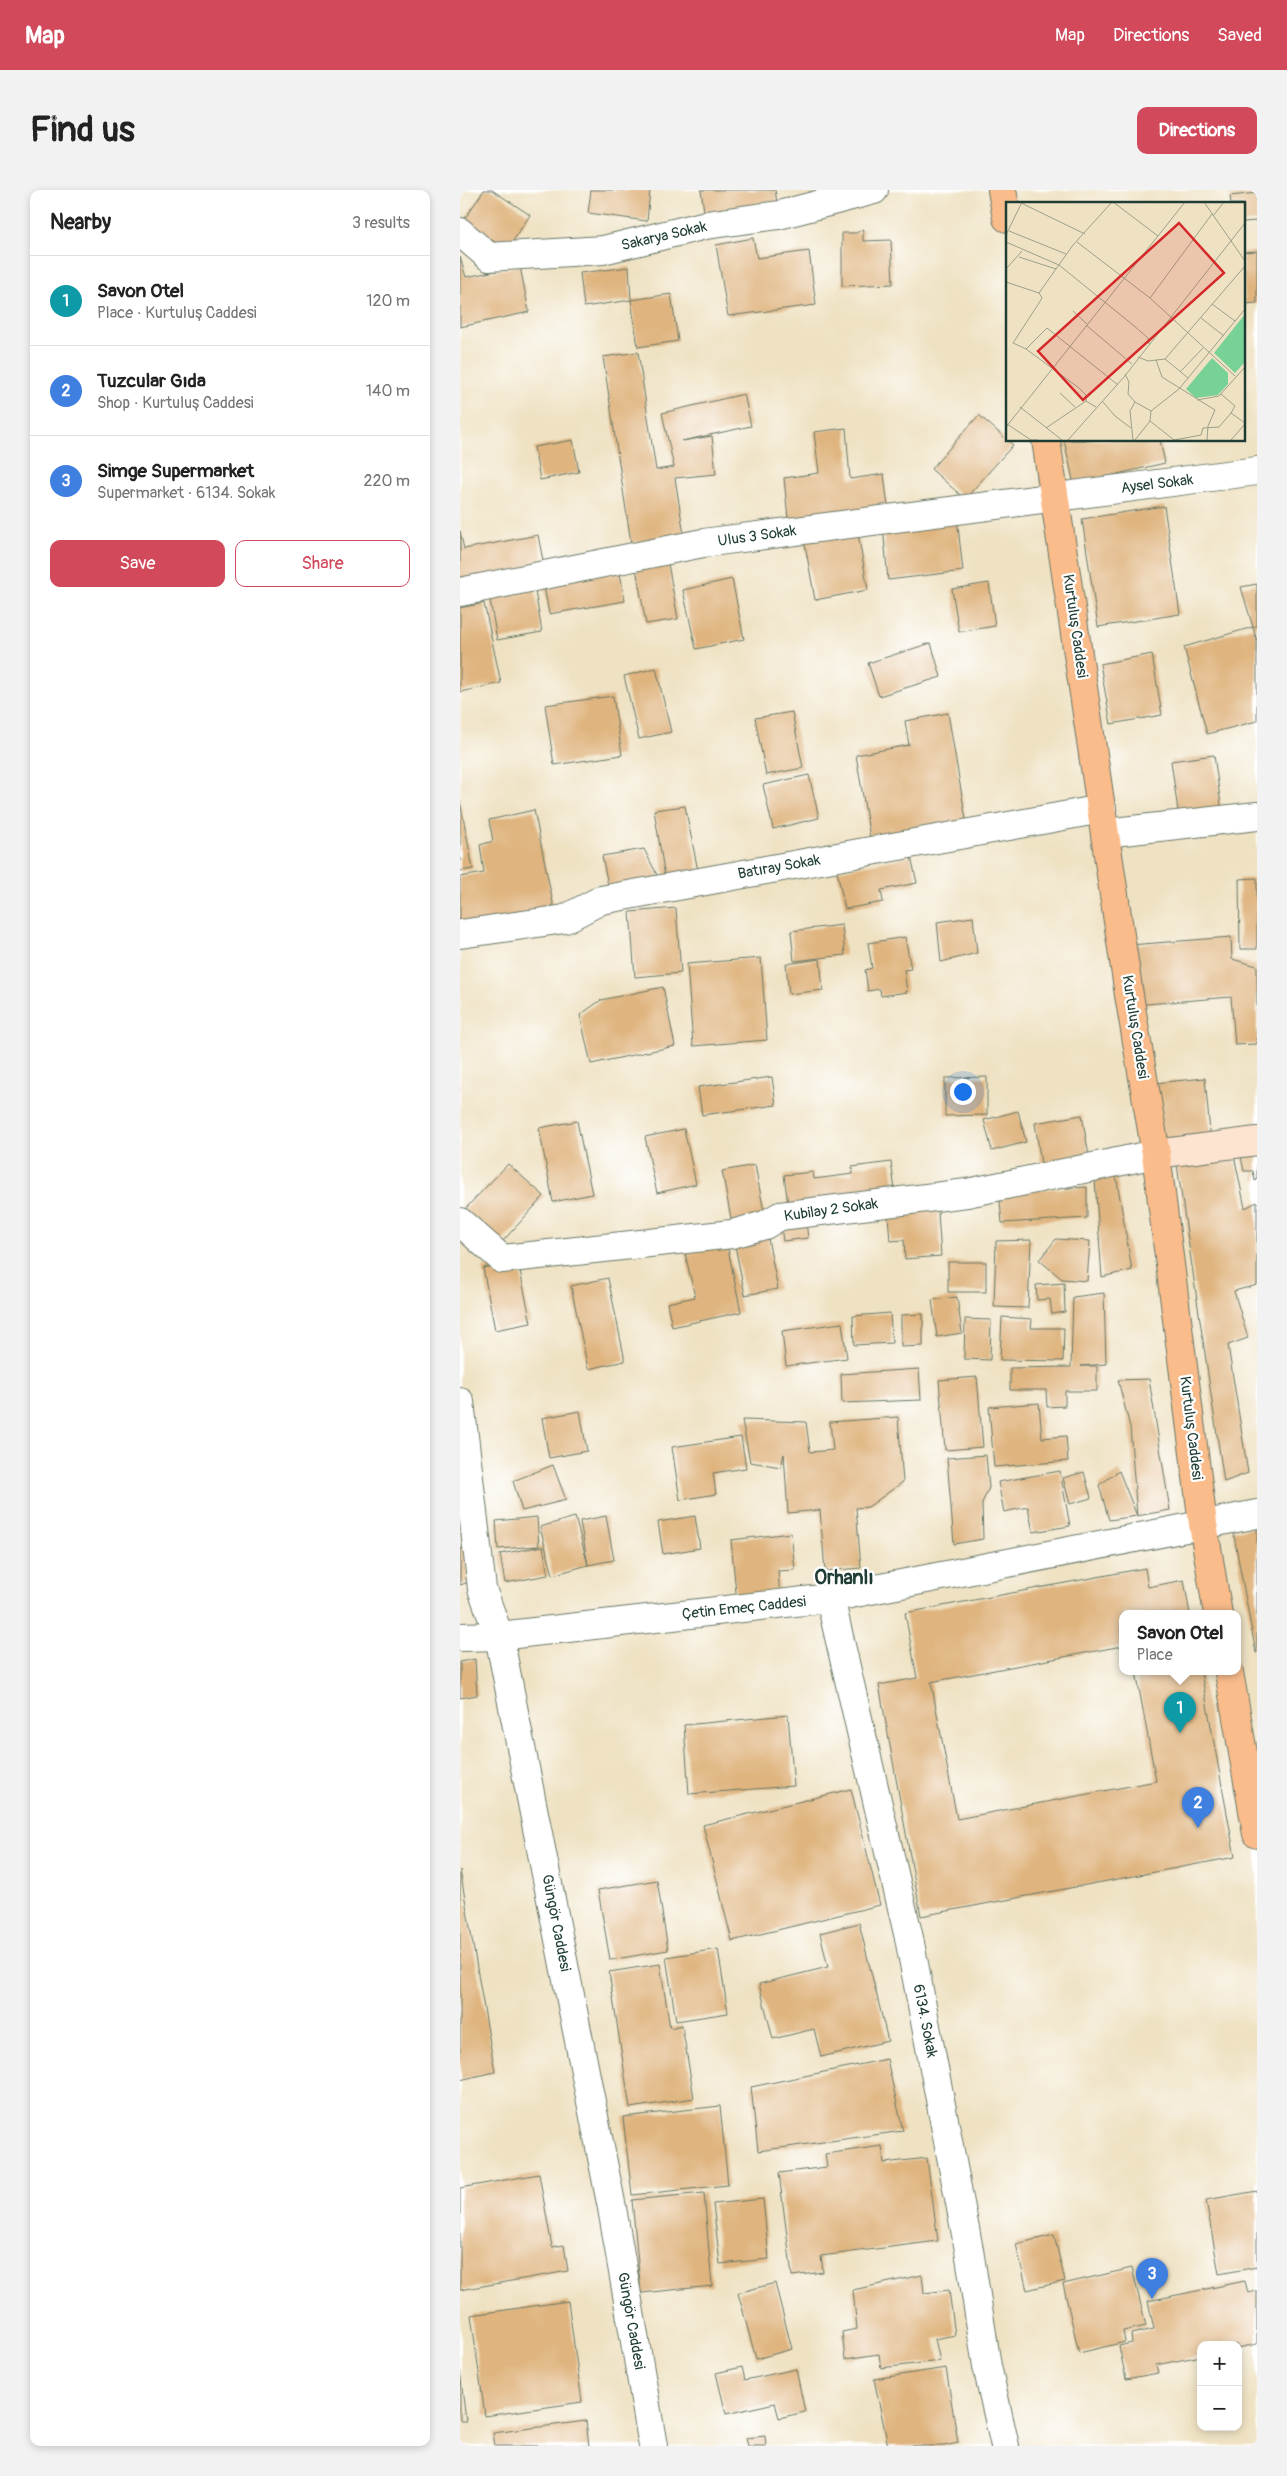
<!DOCTYPE html>
<html lang="en">
<head>
<meta charset="utf-8">
<style>
	:root { --surface:#fff; --page:#f2f2f2; --text:#222; --muted:#767676; --line:#e0e0e0; --accent:#d1495b }
	body { margin:0; font-family:Pangolin,sans-serif; background:var(--page); color:var(--text) }
	.controls { position:absolute; right:15px; bottom:15px; display:grid; overflow:hidden; border-radius:10px; box-shadow:0 2px 8px #0003 }
	.controls button { width:45px; height:45px; display:grid; place-items:center; padding:0; border:0; border-bottom:1px solid var(--line); background:var(--surface); color:var(--text); font:25px sans-serif }
	.you { position:absolute; left:502px; top:901px; width:18px; height:18px; margin:-12px; border:4px solid #fff; border-radius:50%; background:#1a73e8; box-shadow:0 0 0 8px #1a73e833 }
	.badge { display:grid; place-items:center; width:32px; height:32px; border-radius:50%; background:var(--accent); color:#fff; font-size:16px; font-weight:700 }
	.pin { position:absolute; translate:-50% -41px; filter:drop-shadow(0 1px 2px #0008) }
	.pin::after { content:''; position:absolute; top:26px; width:18px; height:15px; background:inherit; clip-path:polygon(0 0,100% 0,50% 100%) }
	.popup { position:absolute; left:659px; top:1420px; width:122px; height:65px; box-sizing:border-box; display:grid; place-content:center; border-radius:10px; background:var(--surface); filter:drop-shadow(0 1px 4px #0005); font-size:16px; white-space:nowrap; color:var(--muted) }
	.popup b { font-size:19px; color:var(--text) }
	.popup::after { content:''; position:absolute; left:50%; top:100%; margin-left:-10px; border:10px solid transparent; border-top-color:var(--surface) }
	.list { margin:0; padding:0; list-style:none }
	h2 { display:flex; justify-content:space-between; align-items:center; height:65px; margin:0; padding:0 20px; font-size:21px }
	h2 small { font-size:16px; font-weight:400; color:var(--muted) }
	.list li { display:grid; grid-template-columns:32px 1fr auto; gap:15px; align-items:center; box-sizing:border-box; height:90px; padding:0 20px; border-top:1px solid var(--line) }
	.list b { display:block; font-size:19px; white-space:nowrap }
	.list p { margin:0; font-size:16px; white-space:nowrap; color:var(--muted) }
	.list em { font-size:16px; font-style:normal; color:var(--muted) }
	.actions { display:flex; gap:10px; padding:15px 20px }
	.actions a { flex:1; padding:11px 0; border:1px solid var(--accent); border-radius:10px; text-align:center; font-size:18px; color:var(--accent) }
	.actions .main { background:var(--accent); color:#fff }
	.map { position:relative; flex:none; width:797px; height:2256px; overflow:hidden; border-radius:10px }
	header { display:flex; align-items:center; gap:30px; box-sizing:border-box; height:70px; padding:0 25px; background:var(--accent); color:#fff }
	header strong { font-size:24px }
	nav { display:flex; gap:28px; margin-inline-start:auto; font-size:18px }
	.intro { display:flex; align-items:center; justify-content:space-between; box-sizing:border-box; height:120px; padding:0 30px }
	h1 { margin:0; font-size:35px }
	.button { padding:12px 22px; border-radius:10px; background:var(--accent); color:#fff; font-size:18px; font-weight:700 }
	main { display:flex; gap:30px; padding:0 30px }
	aside { flex:1; background:var(--surface); border-radius:10px; box-shadow:0 2px 8px #0003 }
	.map>svg:first-child { display:block }
	.building { fill:#dfb47e }
	.lines { fill:none; stroke-linecap:round; stroke-linejoin:round }
	.street-casing { stroke:#687766; stroke-width:30 }
	.secondary-casing { stroke:#687766; stroke-width:30 }
	.primary-casing { stroke:#687766; stroke-width:30 }
	.street { stroke:#fff; stroke-width:28 }
	.secondary { stroke:#fde4d1; stroke-width:28 }
	.primary { stroke:#fabc8b; stroke-width:28 }
	.labels { text-anchor:middle; dominant-baseline:central; stroke-width:4.5; stroke-linejoin:round; paint-order:stroke }
	.street-label { font-size:15px; fill:#1f3d34; stroke:#fff }
	.district-label { font-size:20px; font-weight:bold; fill:#1f3d34; stroke:#fff }
	.inset-road { fill:none; stroke:#9ca08a; stroke-width:1 }
	.view { fill:#d62828; fill-opacity:0.15; stroke:#d62828; stroke-width:2.5 }
	.inset-edge { fill:none; stroke:#1f3d34; stroke-width:2.5 }
</style>
</head>
<body>
<header>
<strong>Map</strong>
<nav><a>Map</a><a>Directions</a><a>Saved</a></nav>
</header>
<div class="intro"><h1>Find us</h1><a class="button">Directions</a></div>
<main>
<aside>
<h2>Nearby<small>3 results</small></h2>
<ul class="list">
<li><span class="badge" style="background:#0f9aa8">1</span><div><b>Savon Otel</b><p>Place · Kurtuluş Caddesi</p></div><em>120 m</em></li>
<li><span class="badge" style="background:#3f7fe0">2</span><div><b>Tuzcular Gıda</b><p>Shop · Kurtuluş Caddesi</p></div><em>140 m</em></li>
<li><span class="badge" style="background:#3f7fe0">3</span><div><b>Simge Supermarket</b><p>Supermarket · 6134. Sokak</p></div><em>220 m</em></li>
</ul>
<div class="actions"><a class="main">Save</a><a>Share</a></div>
</aside>
<div class="map">
<svg width="797" height="2256" viewBox="0 0 797 2256">
	<rect width="100%" height="100%" fill="#fff"/>
	<filter id="ink" filterUnits="userSpaceOnUse"><feTurbulence type="fractalNoise" baseFrequency=".02" numOctaves="2"/><feDisplacementMap in="SourceGraphic" scale="10" xChannelSelector="R" yChannelSelector="G"/><feConvolveMatrix kernelMatrix="1 2 1 2 8 2 1 2 1" color-interpolation-filters="sRGB"/></filter>
	<filter id="wash" filterUnits="userSpaceOnUse"><feTurbulence type="fractalNoise" baseFrequency=".0096" numOctaves="4" result="noise"/><feDisplacementMap in="SourceGraphic" scale="20" xChannelSelector="R" yChannelSelector="G"/><feGaussianBlur stdDeviation="1.12" result="paint"/><feColorMatrix in="noise" values="0 0 0 0 0 0 0 0 0 0 0 0 0 0 0 0 0 1.4 0 .05"/><feComposite in="paint" operator="in"/></filter>
	<g filter="url(#wash)">
		<rect width="100%" height="100%" fill="#efe2c3"/>
		<g id="blocks">
			<!-- building -->
			<g class="building">
				<path d="M24,0h8l38,25 -23,35 -44,-29z"/>
				<path d="M131,0h59l-3,31 -59,-8z"/>
				<path d="M241,0h74l4,25 -73,10z"/>
				<path d="M797,3v28l-14,1v-18h-12l-1,-8z"/>
				<path d="M403,39v12l28,-1 2,44 -51,2v-53h14z"/>
				<path d="M293,48l4,20 52,-7 7,54 -88,11 -12,-71z"/>
				<path d="M797,61v52l-12,1 -2,-52z"/>
				<path d="M0,67l6,20 54,-11 9,46 -69,15z"/>
				<path d="M169,77l2,33 -47,7 -4,-34z"/>
				<path d="M211,104l7,47 -40,6 -7,-47z"/>
				<path d="M178,162l18,118 18,-3 -12,-54 82,-19 7,32 -69,15 30,-5 4,38 -41,4 9,57 -53,8 -28,-186z"/>
				<path d="M519,225l34,30 -48,54 -34,-30z"/>
				<path d="M386,238l4,51 34,-5 5,42 -100,13 -5,-51 35,-5 -5,-41z"/>
				<path d="M113,250l6,32 -39,8 -6,-33z"/>
				<path d="M604,250h96l5,23 -91,21z"/>
				<path d="M704,316l16,108 -82,13 -16,-108z"/>
				<path d="M497,328l6,53 -75,9 -5,-54z"/>
				<path d="M397,338l11,62 -53,10 -11,-61z"/>
				<path d="M0,341l4,18 74,-14 7,36 -85,16z"/>
				<path d="M207,368l11,61 -32,5 -11,-61z"/>
				<path d="M159,377l6,34 -76,13 -6,-34z"/>
				<path d="M272,389l12,60 -48,10 -13,-59z"/>
				<path d="M529,393l6,43 -36,6 -7,-43z"/>
				<path d="M797,394v42l-4,1 4,14v80l-50,13 -23,-87 69,-20 -12,-40z"/>
				<path d="M74,395l8,47 -45,8 -8,-46z"/>
				<path d="M24,413l17,80 -41,9v-84z"/>
				<path d="M471,453l10,34 -62,19 -11,-33z"/>
				<path d="M692,464l10,61 -51,9 -11,-60z"/>
				<path d="M196,478l15,64 -32,7 -15,-63z"/>
				<path d="M153,506l9,59 -68,10 -9,-60z"/>
				<path d="M332,522l11,56 -37,7 -11,-57z"/>
				<path d="M488,523l19,113 -96,18 -15,-89 53,-10 -4,-24z"/>
				<path d="M754,565l8,57 -43,6 -8,-57z"/>
				<path d="M349,585l10,43 -46,11 -10,-44z"/>
				<path d="M0,611l13,68 -13,2z"/>
				<path d="M225,616l13,65 -33,6 -11,-67z"/>
				<path d="M74,620l21,103 -95,16v-52l24,-4 -4,-28 13,-4 -4,-21z"/>
				<path d="M184,659l16,32 -51,9 -7,-34z"/>
				<path d="M451,666l6,27 -36,7 2,12 -38,7 -8,-38z"/>
				<path d="M797,688v71h-17l-1,-70z"/>
				<path d="M216,718l5,65 -46,4 -5,-65z"/>
				<path d="M513,727l4,36 -36,9 -4,-40z"/>
				<path d="M382,735l3,30 -51,6 -3,-30z"/>
				<path d="M445,747l6,32 -7,1 3,22 -26,4 -1,-7 -12,2 -3,-21 7,-2 -4,-25z"/>
				<path d="M771,747l1,22 25,7v78l-22,1 -4,-48 -97,8 -4,-60z"/>
				<path d="M301,768l6,82 -74,6 -6,-82z"/>
				<path d="M360,769l3,31 -34,4 -3,-30z"/>
				<path d="M203,797l12,59 -84,18 -11,-49 21,-15z"/>
				<path d="M312,887l4,28 -74,10 -4,-28z"/>
				<path d="M527,887v38l-42,1v-38z"/>
				<path d="M745,888l6,65 -51,5 -5,-65z"/>
				<path d="M558,921l8,31 -34,9 -8,-31z"/>
				<path d="M622,925l8,47 -48,8 -7,-47z"/>
				<path d="M117,931l15,73 -39,8 -14,-74z"/>
				<path d="M224,939l12,55 -39,9 -12,-56z"/>
				<path d="M797,963v27l-2,1 -2,-10h-9l-3,-14z"/>
				<path d="M774,965l11,53 12,-6v83l-23,6 14,47 -20,7 20,128 -24,9 -47,-317z"/>
				<path d="M431,972l5,35 -107,15 -5,-37 29,-3 1,7 39,-5 -1,-7z"/>
				<path d="M654,973l18,107 -30,7 -8,-110z"/>
				<path d="M48,974l36,32 -42,46 -38,-32z"/>
				<path d="M295,975l10,52 -33,7 -10,-53z"/>
				<path d="M627,997v31l-85,5 -3,-31z"/>
				<path d="M477,1009l4,57 -36,3 -1,-19 -14,1 -3,-38z"/>
				<path d="M345,1025l3,23 -25,3 -3,-22z"/>
				<path d="M307,1044l11,55 -33,6 -11,-54z"/>
				<path d="M596,1049l34,2 -3,40 -25,-2 -23,-19z"/>
				<path d="M571,1050l-3,68 -34,-1 2,-66z"/>
				<path d="M267,1054l14,68 -69,15 -5,-24 28,-6 -10,-44z"/>
				<path d="M58,1071l13,62 -36,7 -12,-62z"/>
				<rect x="488" y="1072" width="38" height="30"/>
				<path d="M148,1088l17,83 -37,8 -17,-83z"/>
				<path d="M604,1093l1,29 -13,2 -2,-15 -13,1 -1,-15z"/>
				<path d="M644,1103l2,71 -25,2h16v25h-32v15l-18,1 -1,-17h-36v-22l61,-1 2,-70z"/>
				<path d="M497,1107l5,36 -25,4 -5,-37z"/>
				<path d="M430,1123l2,30 -38,2 -1,-29z"/>
				<path d="M463,1124v32l-22,1v-32z"/>
				<path d="M542,1127l30,2 -1,9h33l-1,33 -63,-1z"/>
				<path d="M505,1129l26,1 -1,40 -26,-1z"/>
				<path d="M382,1133l5,35 -61,8 -4,-35z"/>
				<path d="M459,1179l2,31 -79,3 -1,-29z"/>
				<path d="M517,1187l6,70 -38,3 -6,-70z"/>
				<path d="M689,1189l21,131 -33,6 -7,-89 -12,-47z"/>
				<path d="M579,1213l3,35 24,-2 2,25 -74,6 -5,-60z"/>
				<path d="M120,1221l7,40 -38,7 -7,-40z"/>
				<path d="M438,1227l5,65 -35,25 -12,1 5,60 -36,3 -5,-61 -32,3 -4,-59 -3,13 -31,-5 -8,-42 64,2 4,30 23,-2 -3,-28z"/>
				<path d="M281,1247l5,31 -33,5 3,21 -36,6 -8,-53z"/>
				<path d="M526,1265l3,33 -7,15 1,36 -29,5 -7,-86z"/>
				<path d="M93,1275l13,35 -44,11 -9,-30z"/>
				<path d="M600,1281l10,55 -37,6 -5,-25 -24,5 -6,-30z"/>
				<path d="M659,1281l18,45 -28,4 -10,-35z"/>
				<path d="M624,1282l7,26 -21,6 -7,-26z"/>
				<path d="M146,1326l8,44 -26,5 -8,-44z"/>
				<path d="M235,1326l5,32 -37,6 -5,-32z"/>
				<path d="M77,1327l2,29 -41,3 -2,-28z"/>
				<path d="M115,1327l13,48 -35,10 -13,-48z"/>
				<path d="M797,1338v125h-1l-23,-122z"/>
				<path d="M331,1343l4,37 -17,1 2,27 -43,5 -6,-63z"/>
				<path d="M83,1356l5,29 -43,8 -5,-29z"/>
				<path d="M3,1358l6,34 -9,3v-36z"/>
				<path d="M685,1378l3,19 36,-7 6,34h-68v32l-191,36 26,137 199,-38 -20,-109h65l34,185 -314,59 -42,-231 38,-7 -12,-65z"/>
				<path d="M15,1469l2,36 -17,3v-36z"/>
				<path d="M328,1525l6,71 -105,8 -5,-69z"/>
				<path d="M391,1599l29,116 -148,36 -29,-116z"/>
				<path d="M0,1680l35,202 -35,8z"/>
				<path d="M197,1690l11,70 -58,10 -12,-70z"/>
				<path d="M399,1733l29,118 -67,16 -7,-28 -41,10 -14,-55 69,-17 -8,-34z"/>
				<path d="M258,1759l10,64 -52,8 -10,-64z"/>
				<path d="M200,1774l10,64 12,-3 12,73 -64,10 -21,-136z"/>
				<path d="M427,1869l16,72 -145,20 -7,-64z"/>
				<path d="M260,1916l8,79 -96,10 -9,-78z"/>
				<path d="M422,1956l2,17 43,-5 11,83 -117,15 2,16 -31,4 -13,-103 48,-6 -2,-13z"/>
				<path d="M79,1984l13,73 12,-2 4,26 -108,19v-102z"/>
				<path d="M797,2001v76l-38,7 -13,-74z"/>
				<path d="M244,2003l8,93 -71,7 -9,-93z"/>
				<path d="M303,2009l6,60 -49,5 -7,-60z"/>
				<path d="M594,2045l11,46 -38,9 -11,-46z"/>
				<path d="M672,2078l14,58 -23,5 2,11 -46,11 -16,-69z"/>
				<path d="M462,2085l2,18 25,-3 6,45 -20,4 5,22 -59,7 -2,-14 -34,5 -3,-27 15,-3 -4,-39z"/>
				<path d="M785,2091l3,12 9,-2v53l-19,4v-3h-37v11l-45,9 2,8 -32,6 -7,-33 13,-3 -1,-9 23,-5 -6,-28z"/>
				<path d="M315,2093l17,66 -36,10 -18,-66z"/>
				<path d="M108,2111l14,101 -97,14 -14,-101z"/>
				<path d="M282,2177l3,13 51,-11 9,43 -26,6 -4,-15 -49,11 -10,-41z"/>
				<path d="M486,2178l12,75 -14,3h-56l-14,-67z"/>
				<path d="M0,2181l6,50h-6z"/>
				<path d="M126,2231l3,25h-94l-2,-13z"/>
				<path d="M305,2246l1,10h-18l-2,-8z"/>
			</g>
		</g>
	</g>
	<g filter="url(#ink)">
		<use href="#blocks" fill-opacity="0" stroke="#687766" stroke-width="1"/>
		<g class="lines">
			<defs>
				<g id="street">
					<path d="M0,42l29,25 114,-7 103,-25 73,-10 95,-25"/>
					<path d="M0,402l243,-49 554,-72"/>
					<path d="M645,643l152,-17"/>
					<path d="M0,744l105,-15 36,-19 501,-91"/>
					<path d="M0,1032l42,37 230,-25 33,-9 15,-9 187,-23 189,-39"/>
					<path d="M0,1212l22,187 17,47 113,572 41,238"/>
					<path d="M370,1408l79,340 60,312 18,116 18,80"/>
					<path d="M0,1447l39,-1 331,-38 427,-84"/>
				</g>
				<path id="secondary" d="M696,964l101,-13"/>
				<g id="primary">
					<path d="M542,0l5,28"/>
					<path d="M586,250l83,555 27,159 47,370 15,90"/>
					<path d="M769,1482l28,162"/>
				</g>
			</defs>
			<!-- street casing -->
			<use href="#street" class="street-casing"/>
			<!-- secondary casing -->
			<use href="#secondary" class="secondary-casing"/>
			<!-- primary casing -->
			<use href="#primary" class="primary-casing"/>
			<!-- street -->
			<use href="#street" class="street"/>
			<!-- secondary -->
			<use href="#secondary" class="secondary"/>
			<!-- primary -->
			<use href="#primary" class="primary"/>
		</g>
	</g>
	<g class="labels">
		<!-- street labels -->
		<g class="street-label">
			<text transform="translate(204 46) rotate(-13)">Sakarya Sokak</text>
			<text transform="translate(697 294) rotate(-7)">Aysel Sokak</text>
			<text transform="translate(297 346) rotate(-8)">Ulus 3 Sokak</text>
			<text transform="translate(615 436) rotate(82)">Kurtuluş Caddesi</text>
			<text transform="translate(319 677) rotate(-10)">Batıray Sokak</text>
			<text transform="translate(675 837) rotate(81)">Kurtuluş Caddesi</text>
			<text transform="translate(371 1020) rotate(-8)">Kubilay 2 Sokak</text>
			<text transform="translate(731 1238) rotate(83)">Kurtuluş Caddesi</text>
			<text transform="translate(284 1418) rotate(-6)">Çetin Emeç Caddesi</text>
			<text transform="translate(96 1733) rotate(79)">Güngör Caddesi</text>
			<text transform="translate(465 1831) rotate(79)">6134. Sokak</text>
			<text transform="translate(171 2131) rotate(80)">Güngör Caddesi</text>
		</g>
		<!-- district labels -->
		<g class="district-label">
			<text x="384" y="1387">Orhanlı</text>
		</g>
	</g>
	<!-- overview -->
	<g transform="translate(546 12)">
		<rect width="239" height="239" fill="#efe2c3"/>
		<path d="M239,112v48l-10,11 -21,-20zM206,156l16,15v11l-10,11 -22,3 -10,-9z" fill="#78d298"/>
		<path class="inset-road" d="M13,0l66,32M107,0l45,34M198,0l41,59M207,14l11,-14M3,29l57,23M0,33l15,-31M0,40l53,23 74,60 15,13 1,6M71,40l73,56 85,78M13,55l37,12M0,67l16,-18M0,80l33,11M33,91l3,5 -3,5 -26,40 13,6 53,39 7,7v6l10,6M33,91l34,-48 39,-43M144,96l62,-84M206,102l23,17M67,109l14,13M195,116l23,18M80,123l46,39M20,147l21,-21 71,57M132,155l10,4 17,-2 80,-93M159,157l23,19M150,158l6,17 53,33 -7,16 -1,14M174,170l23,-24M119,172l4,8 -1,12 7,8 -5,9 3,29M54,191l15,14M215,192l14,12 -4,7 14,10M191,198l22,-4 26,-29M97,200l12,14 16,12M129,200l16,9M14,205l42,33M144,219l24,19 27,-5 2,-7 16,-1 12,-14M1,222l24,16h7M0,225l179,-225M40,226l40,-27M62,238l56,-63 121,-154M129,238l15,-19 1,-10 28,-22 66,-80M225,238l14,-16"/>
		<path class="view" d="M173,21l45,50 -141,127 -45,-49z"/>
		<rect width="239" height="239" class="inset-edge"/>
	</g>
</svg>
<div class="controls">
<button>+</button>
<button>−</button>
</div>
<div class="you"></div>
<div class="pin badge" style="left:720px;top:1543px;background:#0f9aa8">1</div>
<div class="popup"><b>Savon Otel</b>Place</div>
<div class="pin badge" style="left:738px;top:1638px;background:#3f7fe0">2</div>
<div class="pin badge" style="left:692px;top:2109px;background:#3f7fe0">3</div>
</div>
</main>
</body>
</html>
